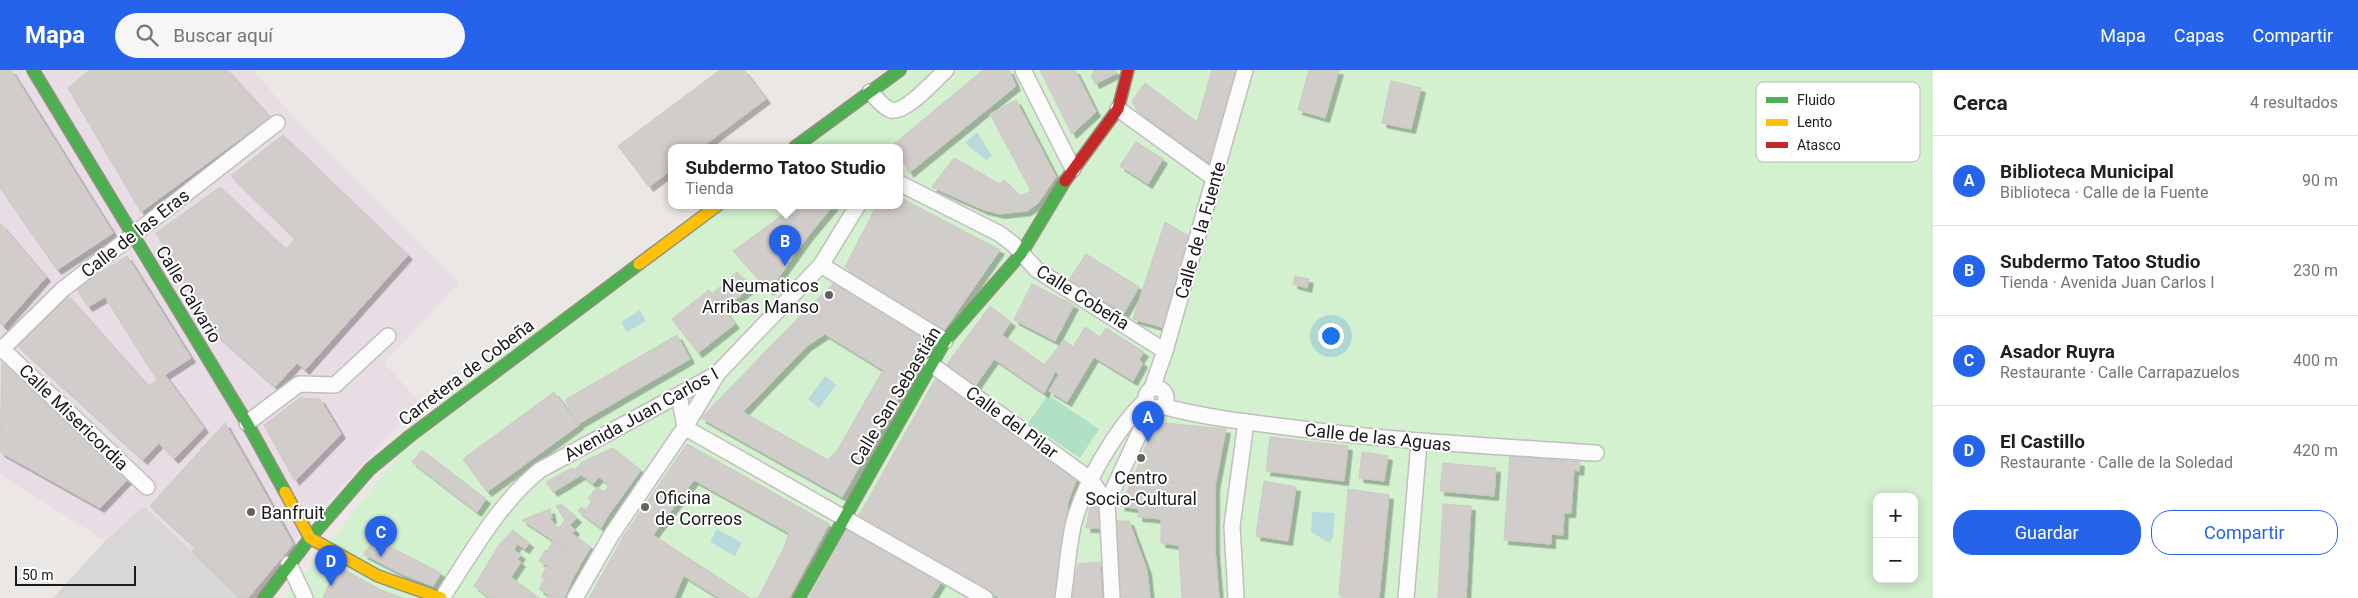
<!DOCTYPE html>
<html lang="es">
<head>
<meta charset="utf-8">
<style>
	:root { --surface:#fff; --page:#f6f6f6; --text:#202124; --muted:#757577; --line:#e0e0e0; --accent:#2563eb }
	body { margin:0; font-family:Roboto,sans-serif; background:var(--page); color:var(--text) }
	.controls { position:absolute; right:15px; bottom:15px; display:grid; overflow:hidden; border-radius:10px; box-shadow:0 2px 12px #0003 }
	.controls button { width:45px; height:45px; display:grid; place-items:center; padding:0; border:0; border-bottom:1px solid var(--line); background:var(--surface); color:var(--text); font:25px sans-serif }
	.scale { position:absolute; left:15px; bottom:12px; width:121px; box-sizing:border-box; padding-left:5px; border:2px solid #1b1b1b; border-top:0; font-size:14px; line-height:18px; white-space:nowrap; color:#1b1b1b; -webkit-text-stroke:4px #fff; paint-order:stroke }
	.you { position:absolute; left:1330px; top:265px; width:18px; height:18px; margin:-12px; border:4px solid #fff; border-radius:50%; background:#1a73e8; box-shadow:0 0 0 8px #1a73e833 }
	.badge { display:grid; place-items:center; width:32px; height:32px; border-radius:50%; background:var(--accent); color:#fff; font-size:16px; font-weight:700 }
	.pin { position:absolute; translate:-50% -41px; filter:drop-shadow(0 1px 2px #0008) }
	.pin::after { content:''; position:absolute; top:26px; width:18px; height:15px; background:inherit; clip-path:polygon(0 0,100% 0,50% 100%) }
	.popup { position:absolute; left:668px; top:74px; width:235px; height:65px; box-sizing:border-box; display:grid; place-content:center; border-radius:10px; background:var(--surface); filter:drop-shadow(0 1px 4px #0005); font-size:16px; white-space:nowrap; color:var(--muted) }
	.popup b { font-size:19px; color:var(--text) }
	.popup::after { content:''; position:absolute; left:50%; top:100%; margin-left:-10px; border:10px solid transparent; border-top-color:var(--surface) }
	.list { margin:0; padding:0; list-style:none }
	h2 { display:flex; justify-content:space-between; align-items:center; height:65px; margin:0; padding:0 20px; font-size:21px }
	h2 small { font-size:16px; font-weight:400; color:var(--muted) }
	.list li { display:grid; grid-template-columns:32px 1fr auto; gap:15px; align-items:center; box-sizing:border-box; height:90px; padding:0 20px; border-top:1px solid var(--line) }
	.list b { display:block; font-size:19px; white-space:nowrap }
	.list p { margin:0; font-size:16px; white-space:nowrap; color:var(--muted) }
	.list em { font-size:16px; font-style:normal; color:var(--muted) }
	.actions { display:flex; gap:10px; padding:15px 20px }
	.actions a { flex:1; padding:11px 0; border:1px solid var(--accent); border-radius:20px; text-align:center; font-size:18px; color:var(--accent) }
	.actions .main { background:var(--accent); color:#fff }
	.icon { flex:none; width:28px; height:28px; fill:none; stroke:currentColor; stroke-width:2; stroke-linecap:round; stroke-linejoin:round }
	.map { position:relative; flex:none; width:1933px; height:528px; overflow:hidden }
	header { display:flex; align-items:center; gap:30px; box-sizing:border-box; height:70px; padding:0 25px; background:var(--accent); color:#fff }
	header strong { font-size:24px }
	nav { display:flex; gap:28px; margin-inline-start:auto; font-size:18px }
	.search { width:350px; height:45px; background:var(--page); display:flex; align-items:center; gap:12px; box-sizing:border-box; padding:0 18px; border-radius:28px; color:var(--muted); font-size:19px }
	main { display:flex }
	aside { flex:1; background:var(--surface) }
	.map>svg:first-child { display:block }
	.residential { fill:#d9d7d5 }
	.industrial { fill:#e8dce5 }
	.park { fill:#d3f0cf; fill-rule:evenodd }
	.pitch { fill:#b0e0c5 }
	.water { fill:#b8dadd }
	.building { fill:#d1cdcb; stroke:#cdc8c5; fill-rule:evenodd; filter:url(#shadow) }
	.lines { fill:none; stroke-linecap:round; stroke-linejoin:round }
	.street-casing { stroke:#c1bfbe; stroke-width:18 }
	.fast-casing { stroke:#93927d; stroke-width:14 }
	.slow-casing { stroke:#93927d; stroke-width:14 }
	.jam-casing { stroke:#93927d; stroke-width:14 }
	.street { stroke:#fcfbfb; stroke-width:15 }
	.fast { stroke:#4caf50; stroke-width:11 }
	.slow { stroke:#ffc107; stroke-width:11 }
	.jam { stroke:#c62828; stroke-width:11 }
	.poi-dot { fill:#636261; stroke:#fff; stroke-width:2 }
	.labels { text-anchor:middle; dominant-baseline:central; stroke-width:4; stroke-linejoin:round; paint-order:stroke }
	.street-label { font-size:18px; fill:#1b1b1b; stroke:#fff }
	.poi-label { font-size:18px; fill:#1b1b1b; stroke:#fff; text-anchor:start }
	.key { fill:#fff; stroke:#bbb; stroke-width:1 }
	.key-label { font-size:14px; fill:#1b1b1b }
</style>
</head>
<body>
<header>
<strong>Mapa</strong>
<div class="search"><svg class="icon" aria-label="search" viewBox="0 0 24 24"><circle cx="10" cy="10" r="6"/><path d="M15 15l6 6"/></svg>Buscar aquí</div>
<nav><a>Mapa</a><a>Capas</a><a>Compartir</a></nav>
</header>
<main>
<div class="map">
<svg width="1933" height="528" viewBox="0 0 1933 528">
	<defs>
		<filter id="shadow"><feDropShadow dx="4.5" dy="4.5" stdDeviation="0" flood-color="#0004"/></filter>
	</defs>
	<rect width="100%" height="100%" fill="#eae7e4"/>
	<!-- residential -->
	<path class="residential" d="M144,435l48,46 49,47h-188l52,-57z"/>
	<!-- industrial -->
	<path class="industrial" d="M0,0h253l37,43 169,170 -75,80 36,39 -100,108 -72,88h-7l-97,-92 -39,35 -105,-67z"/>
	<!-- park -->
	<path class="park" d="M895,0h1038v528h-1647l164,-207 264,-186h185v-58h-108zM1877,427h37v82h-37z"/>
	<!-- pitch -->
	<path class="pitch" d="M1048,325l51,34 -19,29 -52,-35z"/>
	<!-- water -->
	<g class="water">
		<path d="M977,62l15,24 -6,4 -21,-17z"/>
		<path d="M640,240l6,11 -19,11 -6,-10z"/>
		<path d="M825,306l11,9 -17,23 -11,-9z"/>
		<path d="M1312,442l23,1 -2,23 -3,7 -19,-11z"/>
		<path d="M717,459l25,14 -7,13 -25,-14z"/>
	</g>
	<!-- building -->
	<g class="building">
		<path d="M0,0h11l102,163 -56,37 -57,-82z"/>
		<path d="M90,0h137l43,47 -129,95 -73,-124z"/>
		<path d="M720,0h24l22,29 -64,48h-31v23l-22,17 -31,-41z"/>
		<path d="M983,0h26l7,16 -107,87 -10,-20v-6h-3l-2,-3z"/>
		<path d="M1040,0h35l21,42 -24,22z"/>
		<path d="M1093,0h22l2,3 -22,11 -4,-9 4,-2z"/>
		<path d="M1212,0h26l-27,94 -73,-52 -6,-11 13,-18 52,39z"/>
		<path d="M1309,0h30l-14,48 -27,-8z"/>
		<path d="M1391,11l30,7 -10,41 -29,-6z"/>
		<path d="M1016,30l40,77 -18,26 -11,8 -27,3 -16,-4 -52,-23 22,-29 46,26 4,-4 16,16 11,-5 -41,-77z"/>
		<path d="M283,65l125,120 -103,115 -8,-7 -22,24 -64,-57 -55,-97 64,-46 66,62 9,-10 -64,-63z"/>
		<path d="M1136,72l27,17 -15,25 -28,-18z"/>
		<path d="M899,127l101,53 -57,82 -50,-29 -48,-36 32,-62h22z"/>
		<path d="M797,135h37l-26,31 -39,55 -36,-40z"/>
		<path d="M1165,152l27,16 -27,90 -32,-9z"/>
		<path d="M0,153l46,54 -43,49 -3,-3z"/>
		<path d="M1086,184l53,33 -15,26 -55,-33z"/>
		<path d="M127,186l64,102 -34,22 -52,-83 -17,10 -12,-19z"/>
		<path d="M737,202l14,15 -25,21 -13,-15z"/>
		<path d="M1295,206l14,3 -2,9 -14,-4z"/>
		<path d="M835,212l98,58 -20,32 -105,-64z"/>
		<path d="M1032,214l42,21 -19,36 -41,-21z"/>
		<path d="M709,220l26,34 -37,29 -26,-34z"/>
		<path d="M66,224l82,92 17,-11 39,53 -30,31 -15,-16 -16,17 -125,-114z"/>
		<path d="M990,236l21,16 -9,13 53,37 -11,21 -50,-34 -20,29 -29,-21z"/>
		<path d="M808,238l105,64 -71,125 -141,-79zM825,264l58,36 -46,81 -9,9 -85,-48 64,-66z"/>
		<path d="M1085,257l15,10 6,-9 38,24 -5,8 4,3 -10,18 -39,-24 -27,45 -18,-11 10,-17 -15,-9 20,-25 9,7z"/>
		<path d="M677,265l13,24 -112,65 -13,-24z"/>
		<path d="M2,293l125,117 -27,28 -100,-56z"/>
		<path d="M939,303l138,105 -9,24 -11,96h-57l-143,-79z"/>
		<path d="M554,322l25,33 -92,67 -24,-33z"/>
		<path d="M300,328l20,1 21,35 -46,47 -31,-56z"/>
		<path d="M1155,352l71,7 -11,57 -82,-7z"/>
		<path d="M225,353l32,56 -62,68 -45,-41z"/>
		<path d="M1270,367l78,9 -4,35 -78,-10z"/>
		<path d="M687,374l142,80 -40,74h-31l25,-48 6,-17 -95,-53 -41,55 97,63h-31l-96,-61z"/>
		<path d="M613,378l28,22 -23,32 -14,-10 5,-7 -10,-8 -6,7 -18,-14 7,-8z"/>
		<path d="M422,380l64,49 -9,13 -65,-50z"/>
		<path d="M1362,382l26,4 -4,25 -25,-3z"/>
		<path d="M1510,386l70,6 -1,9 -5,-1 -3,43h-7l-1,22 -12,-1v10l-47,-4z"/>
		<path d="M1443,393l53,5 -2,28 -54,-5z"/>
		<path d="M572,398l9,7 -16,10 -6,-10z"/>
		<path d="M559,405l6,10 -12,7 -7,-10z"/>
		<path d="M257,409l36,65 -45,54h-7l-49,-47z"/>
		<path d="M1133,409l82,7v64l-54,-7v-24l-23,-2 1,-8 -19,-3z"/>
		<path d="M1264,411l32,6 -8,54 -32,-5z"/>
		<path d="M597,417l21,15 -9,12 -21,-15z"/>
		<path d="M1348,419l41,6 -10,103h-36l-4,-3z"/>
		<path d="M591,432l18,12 -8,14 -23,-17 3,-4 5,3z"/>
		<path d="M561,434l16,14 -7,7 5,5 -3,4 19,13 -8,13 -61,-40 28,-11 2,9 -2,2 9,8 6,-8 -9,-14z"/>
		<path d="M1443,434l28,2 -5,92h-28z"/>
		<path d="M1097,436l3,22h-14l4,-21z"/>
		<path d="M1113,451h16l18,49 3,28h-32l1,-10z"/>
		<path d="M848,458l93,54 -10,16h-122z"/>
		<path d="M513,460l16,13 -4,6 -8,-5 -3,6 7,5 -4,5 4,2 -10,15 28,21h-49l-16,-12 25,-41z"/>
		<path d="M623,467l61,38 -10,23h-85z"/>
		<path d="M376,470l65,33 -8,13 -31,-12 -39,-20z"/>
		<path d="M553,471l30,19 -5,9 -31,-18z"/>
		<path d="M1179,475l36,5 4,48h-37z"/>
		<path d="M545,480l33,19 -6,11 -33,-19z"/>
		<path d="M1100,492l2,36h-32l8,-34z"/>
		<path d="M338,496l43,24 22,8h-78l-2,-1z"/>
		<path d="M547,496l25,14 -8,18h-13l3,-6 -5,-2 4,-6 -12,-7z"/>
		<path d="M544,510l9,4 -4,6 5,2 -3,6h-3l1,-3 -10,-6z"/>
	</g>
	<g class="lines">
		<defs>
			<g id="street">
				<path d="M1023,0l50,99"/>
				<path d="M870,22c6,5 13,16 21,18 14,4 44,-30 55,-40"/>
				<path d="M1118,39l97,70"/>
				<path d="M899,113l101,51 13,10 24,26 128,81"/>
				<path d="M821,195l124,76"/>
				<path d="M0,277l147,140"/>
				<path d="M0,281l62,-61 215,-167"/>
				<path d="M932,295l159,115 16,23 5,95"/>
				<circle cx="1156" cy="328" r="10"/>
				<path d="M1152,318l13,-37 80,-281"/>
				<path d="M679,325l6,32 6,4 294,167"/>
				<path d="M1162,336c40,11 83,16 124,21 103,14 206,19 310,26"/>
				<path d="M247,353l52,-39 36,1 53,-49"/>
				<path d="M1107,433l38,-82 11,-13"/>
				<path d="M289,494l16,34"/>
				<path d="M442,528c29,-44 56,-94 98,-128l177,-96 104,-109 37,-60"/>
				<path d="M575,528l37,-64 73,-107 31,-51"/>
				<path d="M1063,528c4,-25 5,-52 11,-76 11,-40 42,-93 71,-121"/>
				<path d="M1236,528l-4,-72 14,-104"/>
				<path d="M1406,528l13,-156"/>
			</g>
			<g id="fast">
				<path d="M33,0l214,353 38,69"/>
				<path d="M795,77l105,-77"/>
				<path d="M264,528l46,-60 60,-69 40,-33 229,-172"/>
				<path d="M799,528l146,-257 76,-87 44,-73"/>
			</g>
			<g id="slow">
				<path d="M639,194l79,-59"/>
				<path d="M285,422l25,46 68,38 63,22"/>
			</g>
			<path id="jam" d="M1065,111l53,-72 10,-39"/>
		</defs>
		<!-- street casing -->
		<use href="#street" class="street-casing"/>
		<!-- fast casing -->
		<use href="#fast" class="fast-casing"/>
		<!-- slow casing -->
		<use href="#slow" class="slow-casing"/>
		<!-- jam casing -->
		<use href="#jam" class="jam-casing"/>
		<!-- street -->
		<use href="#street" class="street"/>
		<!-- fast -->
		<use href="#fast" class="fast"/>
		<!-- slow -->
		<use href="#slow" class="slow"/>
		<!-- jam -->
		<use href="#jam" class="jam"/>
	</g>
	<!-- markers -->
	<g class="poi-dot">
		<circle cx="829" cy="225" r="5"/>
		<circle cx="1141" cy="388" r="5"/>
		<circle cx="645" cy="437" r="5"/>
		<circle cx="251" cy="442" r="5"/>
	</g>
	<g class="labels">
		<!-- street labels -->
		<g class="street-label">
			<text transform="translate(1200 160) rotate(-74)">Calle de la Fuente</text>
			<text transform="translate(135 163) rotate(-38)">Calle de las Eras</text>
			<text transform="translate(189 224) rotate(59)">Calle Calvario</text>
			<text transform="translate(1083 227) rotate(32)">Calle Cobeña</text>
			<text transform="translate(466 302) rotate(-37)">Carretera de Cobeña</text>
			<text transform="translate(895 326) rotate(-59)">Calle San Sebastián</text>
			<text transform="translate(641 344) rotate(-29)">Avenida Juan Carlos I</text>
			<text transform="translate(74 347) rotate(44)">Calle Misericordia</text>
			<text transform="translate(1012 352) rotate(36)">Calle del Pilar</text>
			<text transform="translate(1378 367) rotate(6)">Calle de las Aguas</text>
		</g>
		<!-- poi labels -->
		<g class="poi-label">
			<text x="819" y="215" text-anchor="end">Neumaticos<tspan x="819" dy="21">Arribas Manso</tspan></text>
			<text x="1141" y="407" text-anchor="middle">Centro<tspan x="1141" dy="21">Socio-Cultural</tspan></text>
			<text x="655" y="427">Oficina<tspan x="655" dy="21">de Correos</tspan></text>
			<text x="261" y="442">Banfruit</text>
		</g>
	</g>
	<!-- legend -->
	<rect x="1756" y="12" width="164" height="80" rx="8" class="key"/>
	<rect x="1766" y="27" width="22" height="6" fill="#4caf50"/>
	<rect x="1766" y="49" width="22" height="7" fill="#ffc107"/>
	<rect x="1766" y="72" width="22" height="6" fill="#c62828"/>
	<g class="key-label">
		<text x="1797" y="35">Fluido</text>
		<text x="1797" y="57">Lento</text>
		<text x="1797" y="80">Atasco</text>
	</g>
</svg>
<div class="controls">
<button>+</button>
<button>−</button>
</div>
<div class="scale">50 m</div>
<div class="you"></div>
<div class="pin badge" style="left:1148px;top:372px">A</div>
<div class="pin badge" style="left:785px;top:196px">B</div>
<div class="popup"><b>Subdermo Tatoo Studio</b>Tienda</div>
<div class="pin badge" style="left:381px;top:487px">C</div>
<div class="pin badge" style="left:331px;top:516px">D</div>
</div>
<aside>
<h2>Cerca<small>4 resultados</small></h2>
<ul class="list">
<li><span class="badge">A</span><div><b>Biblioteca Municipal</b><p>Biblioteca · Calle de la Fuente</p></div><em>90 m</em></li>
<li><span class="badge">B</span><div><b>Subdermo Tatoo Studio</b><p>Tienda · Avenida Juan Carlos I</p></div><em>230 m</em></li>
<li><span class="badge">C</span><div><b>Asador Ruyra</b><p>Restaurante · Calle Carrapazuelos</p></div><em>400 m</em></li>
<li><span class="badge">D</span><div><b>El Castillo</b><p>Restaurante · Calle de la Soledad</p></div><em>420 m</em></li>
</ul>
<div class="actions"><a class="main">Guardar</a><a>Compartir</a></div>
</aside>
</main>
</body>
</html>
